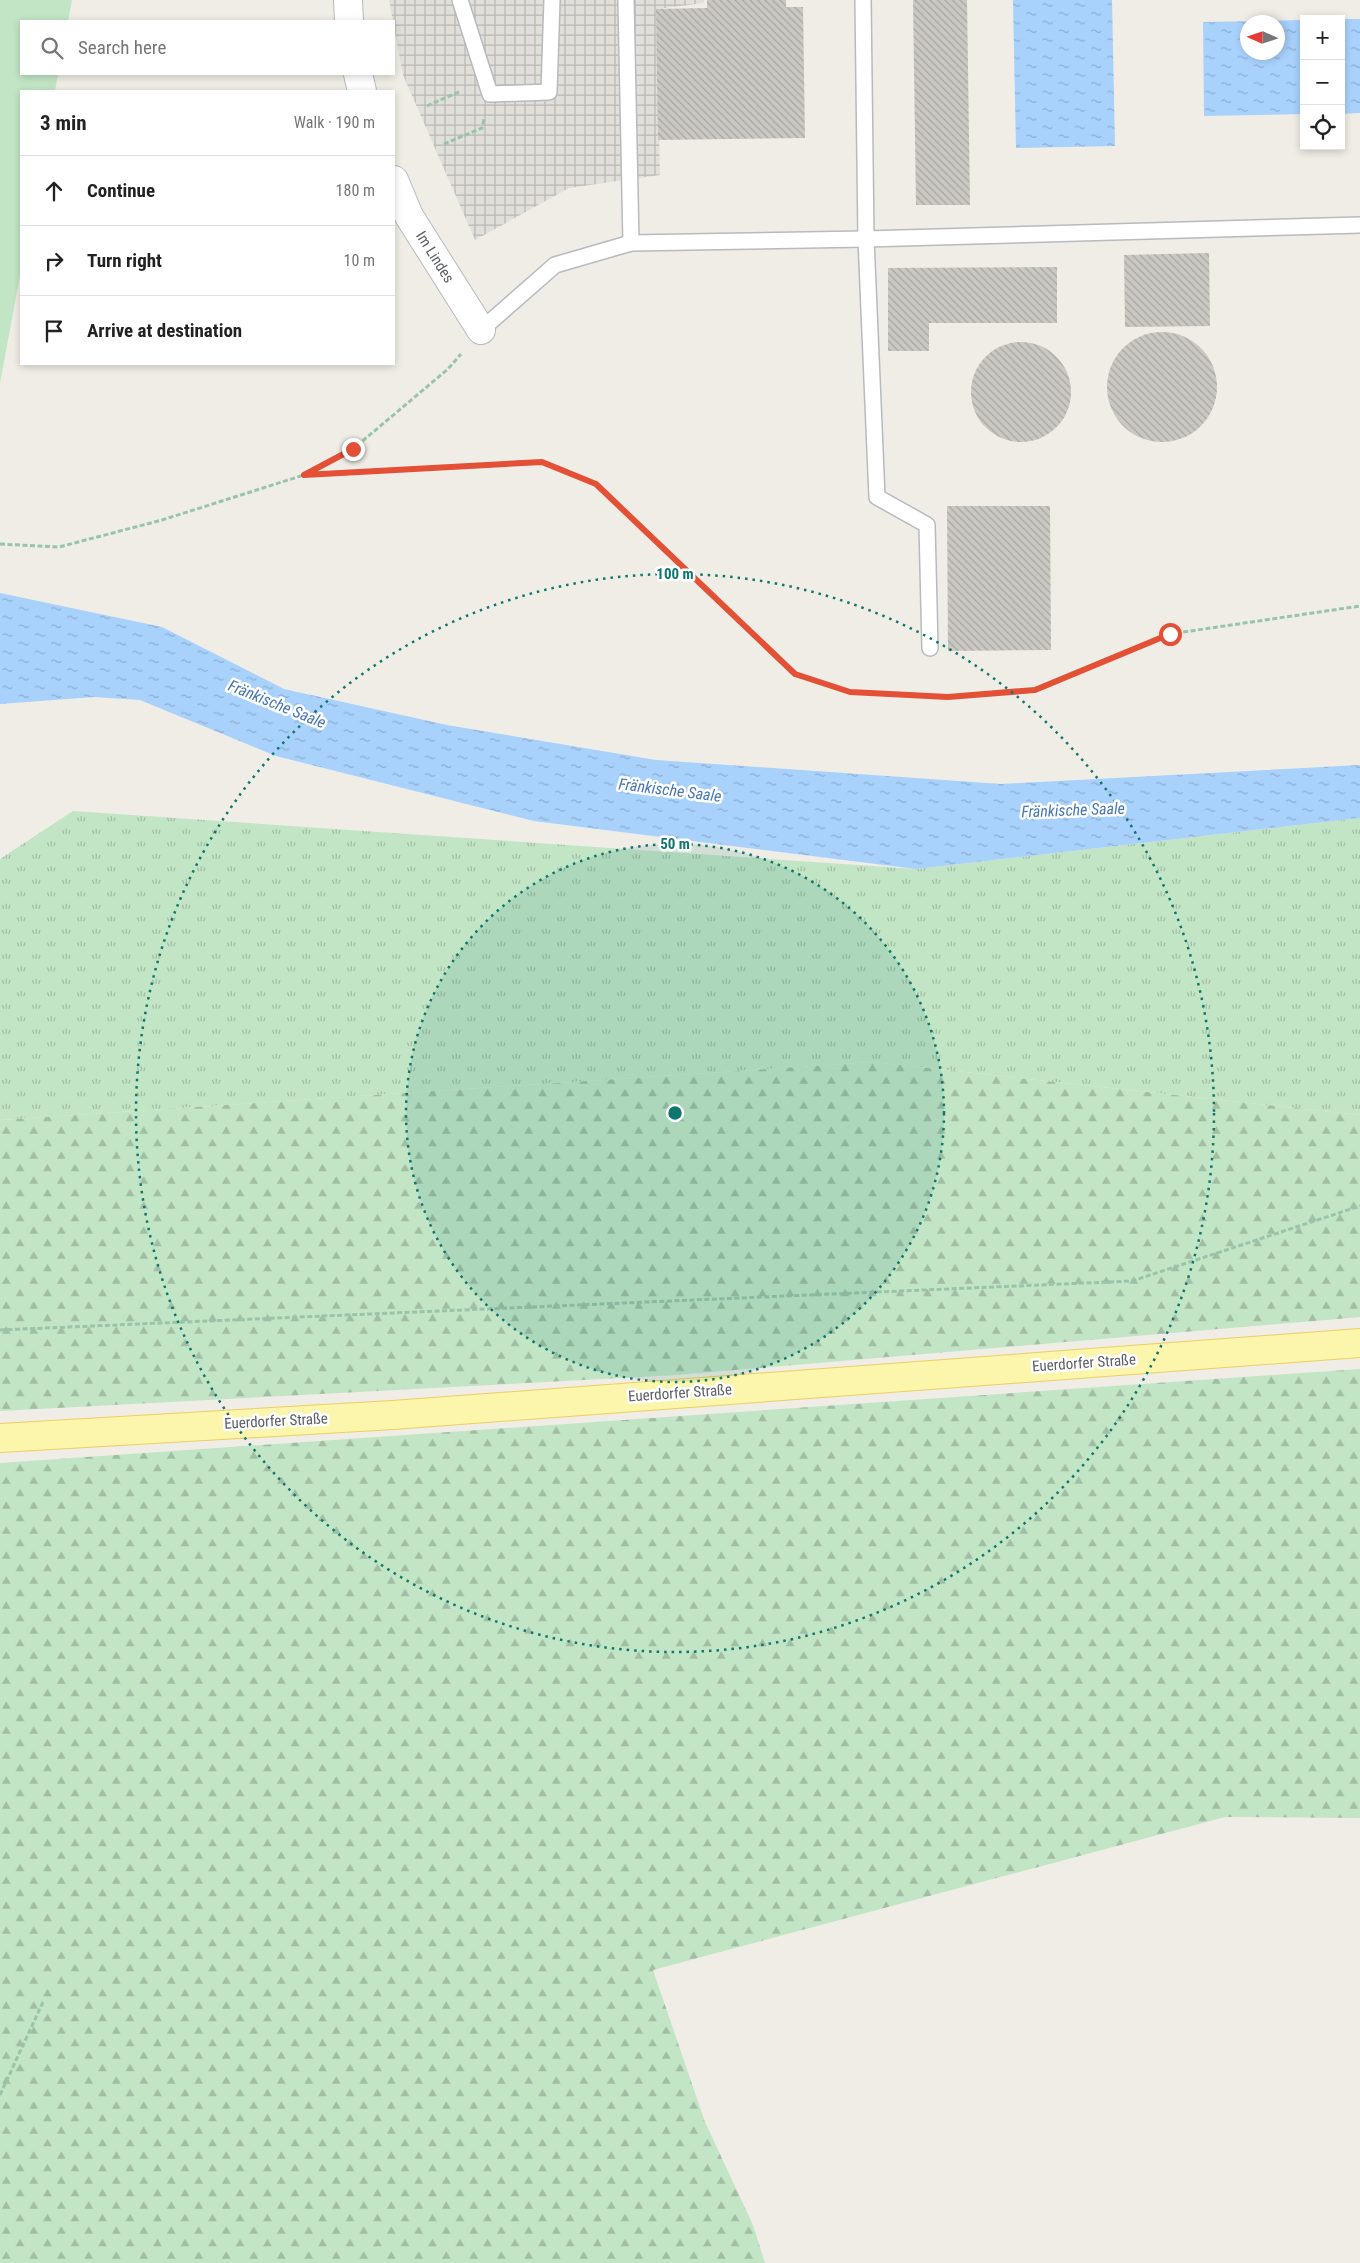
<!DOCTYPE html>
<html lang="en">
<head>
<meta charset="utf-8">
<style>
	:root { --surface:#fff; --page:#f6f6f6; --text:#222; --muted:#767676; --line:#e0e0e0 }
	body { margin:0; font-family:"Roboto Condensed",sans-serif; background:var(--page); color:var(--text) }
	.controls { position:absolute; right:15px; top:15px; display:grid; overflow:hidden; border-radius:0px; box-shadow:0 2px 8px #0003 }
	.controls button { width:45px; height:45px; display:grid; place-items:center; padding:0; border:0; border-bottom:1px solid var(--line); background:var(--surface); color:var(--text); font:25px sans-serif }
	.compass { position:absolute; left:1240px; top:15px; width:45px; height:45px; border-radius:50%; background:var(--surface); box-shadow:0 2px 8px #0003; rotate:273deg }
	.stop { position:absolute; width:15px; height:15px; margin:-11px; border:4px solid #e35036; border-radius:50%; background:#fff }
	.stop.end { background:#e35036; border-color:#fff; box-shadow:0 1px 5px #0008 }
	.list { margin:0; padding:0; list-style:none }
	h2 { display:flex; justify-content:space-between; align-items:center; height:65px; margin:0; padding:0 20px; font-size:21px }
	h2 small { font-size:16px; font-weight:400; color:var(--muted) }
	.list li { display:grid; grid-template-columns:32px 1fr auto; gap:15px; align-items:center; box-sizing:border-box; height:70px; padding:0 20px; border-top:1px solid var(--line) }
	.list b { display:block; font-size:19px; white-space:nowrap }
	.list em { font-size:16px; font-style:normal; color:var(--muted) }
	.icon { flex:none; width:28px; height:28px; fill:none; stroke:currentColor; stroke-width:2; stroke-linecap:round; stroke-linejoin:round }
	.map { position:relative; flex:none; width:1360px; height:2263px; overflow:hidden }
	.search { position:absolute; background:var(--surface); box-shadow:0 2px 8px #0003; left:20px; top:20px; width:375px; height:55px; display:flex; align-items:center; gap:12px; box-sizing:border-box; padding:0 18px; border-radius:0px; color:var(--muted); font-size:19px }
	.panel { position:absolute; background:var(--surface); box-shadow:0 2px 8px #0003; left:20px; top:90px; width:375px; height:275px; border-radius:0px }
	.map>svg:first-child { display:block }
	.industrial { fill:url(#industrial-grid) }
	.grass { fill:url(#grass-tufts) }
	.forest { fill:url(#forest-firs) }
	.pitch { fill:#c2e5c5 }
	.water { fill:url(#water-ripples); fill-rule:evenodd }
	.building { fill:url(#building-back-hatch) }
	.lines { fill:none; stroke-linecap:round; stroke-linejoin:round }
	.service-casing { stroke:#b7babe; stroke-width:18 }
	.minor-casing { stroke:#b7babe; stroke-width:30 }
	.primary-casing { stroke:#eccf60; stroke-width:30 }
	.path { stroke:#9ac4a9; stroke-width:3; stroke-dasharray:5 2.5; stroke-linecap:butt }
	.service { stroke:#fff; stroke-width:15 }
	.minor { stroke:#fff; stroke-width:28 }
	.primary { stroke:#fcf5ac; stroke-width:28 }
	.route { stroke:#e35036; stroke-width:6 }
	.ring { fill:none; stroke:#0f766e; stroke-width:2.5; stroke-dasharray:2.5 5 }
	.labels { text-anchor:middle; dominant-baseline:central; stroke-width:5; stroke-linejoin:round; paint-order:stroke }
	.street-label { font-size:15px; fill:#5d6065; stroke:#fff }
	.water-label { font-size:16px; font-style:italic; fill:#4776b6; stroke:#fff }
	.centre { fill:#0f766e; stroke:#fff; stroke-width:2.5 }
	.ring-label { font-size:15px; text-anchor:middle; font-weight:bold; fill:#0f766e; stroke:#fff; stroke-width:5; stroke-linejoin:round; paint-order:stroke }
</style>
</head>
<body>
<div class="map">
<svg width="1360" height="2263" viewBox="0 0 1360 2263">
	<defs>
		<pattern id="industrial-grid" width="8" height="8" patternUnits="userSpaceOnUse" patternTransform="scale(1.25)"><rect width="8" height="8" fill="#e0dfd9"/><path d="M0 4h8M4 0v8" fill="none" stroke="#b9b8b4"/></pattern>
		<pattern id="grass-tufts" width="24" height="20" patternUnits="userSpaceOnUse" patternTransform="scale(1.25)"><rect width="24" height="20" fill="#c2e5c5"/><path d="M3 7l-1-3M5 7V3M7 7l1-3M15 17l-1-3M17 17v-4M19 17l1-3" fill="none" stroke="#a1bda4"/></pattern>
		<pattern id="forest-firs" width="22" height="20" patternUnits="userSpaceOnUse" patternTransform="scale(1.25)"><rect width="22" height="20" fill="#c2e5c5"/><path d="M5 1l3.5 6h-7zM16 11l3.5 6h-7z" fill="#a1bda4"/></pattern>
		<pattern id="water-ripples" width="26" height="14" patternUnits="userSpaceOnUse" patternTransform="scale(1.25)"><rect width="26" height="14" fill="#a8d1fc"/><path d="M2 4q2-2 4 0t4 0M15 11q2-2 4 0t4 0" fill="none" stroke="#8cadd0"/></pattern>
		<pattern id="building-back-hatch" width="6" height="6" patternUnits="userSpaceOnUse" patternTransform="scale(1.25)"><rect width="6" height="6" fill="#cac8c2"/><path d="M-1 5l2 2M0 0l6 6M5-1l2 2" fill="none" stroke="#a7a6a1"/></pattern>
	</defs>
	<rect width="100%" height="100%" fill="#efede5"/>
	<!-- industrial -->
	<path class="industrial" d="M389,0h315v3l-48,6 4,166 -91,13 -94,52 -72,-165z"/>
	<!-- grass -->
	<path class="grass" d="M73,811l843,58 444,-51v297l-488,-53 -872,58v-261z"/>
	<!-- forest -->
	<g class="forest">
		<path d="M872,1062l488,53v202l-683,58 -677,36v-291z"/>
		<path d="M1360,1369v449l-135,-1 -572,153 52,152 48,103 12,38h-765v-800z"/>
	</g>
	<!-- pitch -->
	<path class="pitch" d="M0,0h72l-4,21h-47v53h37l-3,17h-34v179l-21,113z"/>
	<!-- water -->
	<g class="water">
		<path d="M1013,0h99l3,146 -99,2z"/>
		<path d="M1341,19h19v94l-19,1z"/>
		<path d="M1304,20v94l-100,2 -1,-94zM1278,22v30h-30v-30z"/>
		<path d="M0,593l162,34 122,62 163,36 209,35 345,24 359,-19v53l-444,51 -382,-48 -258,-65 -136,-56 -46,-3 -94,7z"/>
	</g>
	<!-- building -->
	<g class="building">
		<path d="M707,0h79v7h17l2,131 -147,2 -2,-131 51,-1z"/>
		<path d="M913,0h54l3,205h-54z"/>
		<path d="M1209,253l1,73 -85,1 -1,-72z"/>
		<path d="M1057,267v56h-128v28h-41v-83z"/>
		<circle cx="1162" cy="387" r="55"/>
		<circle cx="1021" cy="392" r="50"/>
		<path d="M947,506h103l1,144 -103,1z"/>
	</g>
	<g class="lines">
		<defs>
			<g id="service">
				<path d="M460,0l30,94 59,-2 3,-92"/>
				<path d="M626,0l5,243"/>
				<path d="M863,0l3,239 11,258 50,28 3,123"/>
				<path d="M481,330l74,-65 76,-22 235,-4 494,-14"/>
			</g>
			<g id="minor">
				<path d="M348,0l1,21"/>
				<path d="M358,74l4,17"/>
				<path d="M394,180l15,36 72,114"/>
			</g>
			<path id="primary" d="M0,1438l393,-23 967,-72"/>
		</defs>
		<!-- service casing -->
		<use href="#service" class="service-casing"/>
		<!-- minor casing -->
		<use href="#minor" class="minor-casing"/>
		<!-- primary casing -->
		<use href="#primary" class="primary-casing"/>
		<!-- path -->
		<g class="path">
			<path d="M427,106l34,-15"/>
			<path d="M444,144l38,-16 2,-9"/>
			<path d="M304,475l238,-13 54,22 199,191 54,17 99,5 87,-7 135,-56 190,-28"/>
			<path d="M0,544l59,3 103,-27 142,-45 49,-26 95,-80 13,-15"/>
			<path d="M0,1330l1132,-49 228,-75"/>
			<path d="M0,2095l43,-93"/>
		</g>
		<!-- service -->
		<use href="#service" class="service"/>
		<!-- minor -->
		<use href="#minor" class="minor"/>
		<!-- primary -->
		<use href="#primary" class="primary"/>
	</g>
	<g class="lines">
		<!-- route -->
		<path class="route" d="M353,449l-49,26 238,-13 54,22 199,190 55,18 98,5 87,-7 135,-56"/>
	</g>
	<!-- distance rings -->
	<circle cx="675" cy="1113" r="269" fill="#0f766e" fill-opacity=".12"/>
	<g class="ring">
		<circle cx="675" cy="1113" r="269"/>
		<circle cx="675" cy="1113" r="539"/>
	</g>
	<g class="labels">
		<!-- street labels -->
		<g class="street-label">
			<text transform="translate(435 257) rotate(58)">Im Lindes</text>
			<text transform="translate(1084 1363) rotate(-4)">Euerdorfer Straße</text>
			<text transform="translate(680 1393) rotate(-4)">Euerdorfer Straße</text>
			<text transform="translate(276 1421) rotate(-3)">Euerdorfer Straße</text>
		</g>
		<!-- water labels -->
		<g class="water-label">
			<text transform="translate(277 704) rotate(22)">Fränkische Saale</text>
			<text transform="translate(670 790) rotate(7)">Fränkische Saale</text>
			<text transform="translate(1073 810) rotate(-2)">Fränkische Saale</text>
		</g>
	</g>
	<circle cx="675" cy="1113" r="8" class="centre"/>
	<g class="ring-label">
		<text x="675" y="579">100 m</text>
		<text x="675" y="849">50 m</text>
	</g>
</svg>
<div class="controls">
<button>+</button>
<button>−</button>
<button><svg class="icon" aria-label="locate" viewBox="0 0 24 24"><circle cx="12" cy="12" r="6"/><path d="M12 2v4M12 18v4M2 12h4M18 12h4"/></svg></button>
</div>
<svg class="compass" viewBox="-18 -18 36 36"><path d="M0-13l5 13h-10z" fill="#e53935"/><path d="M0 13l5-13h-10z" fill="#767676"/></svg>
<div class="stop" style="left:1170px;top:634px"></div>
<div class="stop end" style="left:353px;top:449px"></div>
<div class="search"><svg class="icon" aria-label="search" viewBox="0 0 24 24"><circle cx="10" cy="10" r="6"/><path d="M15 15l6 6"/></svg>Search here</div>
<section class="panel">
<h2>3 min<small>Walk · 190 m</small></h2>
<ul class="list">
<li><svg class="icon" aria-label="ahead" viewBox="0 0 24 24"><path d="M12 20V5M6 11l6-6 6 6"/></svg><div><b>Continue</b></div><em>180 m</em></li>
<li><svg class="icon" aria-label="right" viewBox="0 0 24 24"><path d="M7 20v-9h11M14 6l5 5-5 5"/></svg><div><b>Turn right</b></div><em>10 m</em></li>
<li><svg class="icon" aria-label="arrive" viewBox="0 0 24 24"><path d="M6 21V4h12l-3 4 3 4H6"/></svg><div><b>Arrive at destination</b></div></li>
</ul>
</section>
</div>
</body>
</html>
